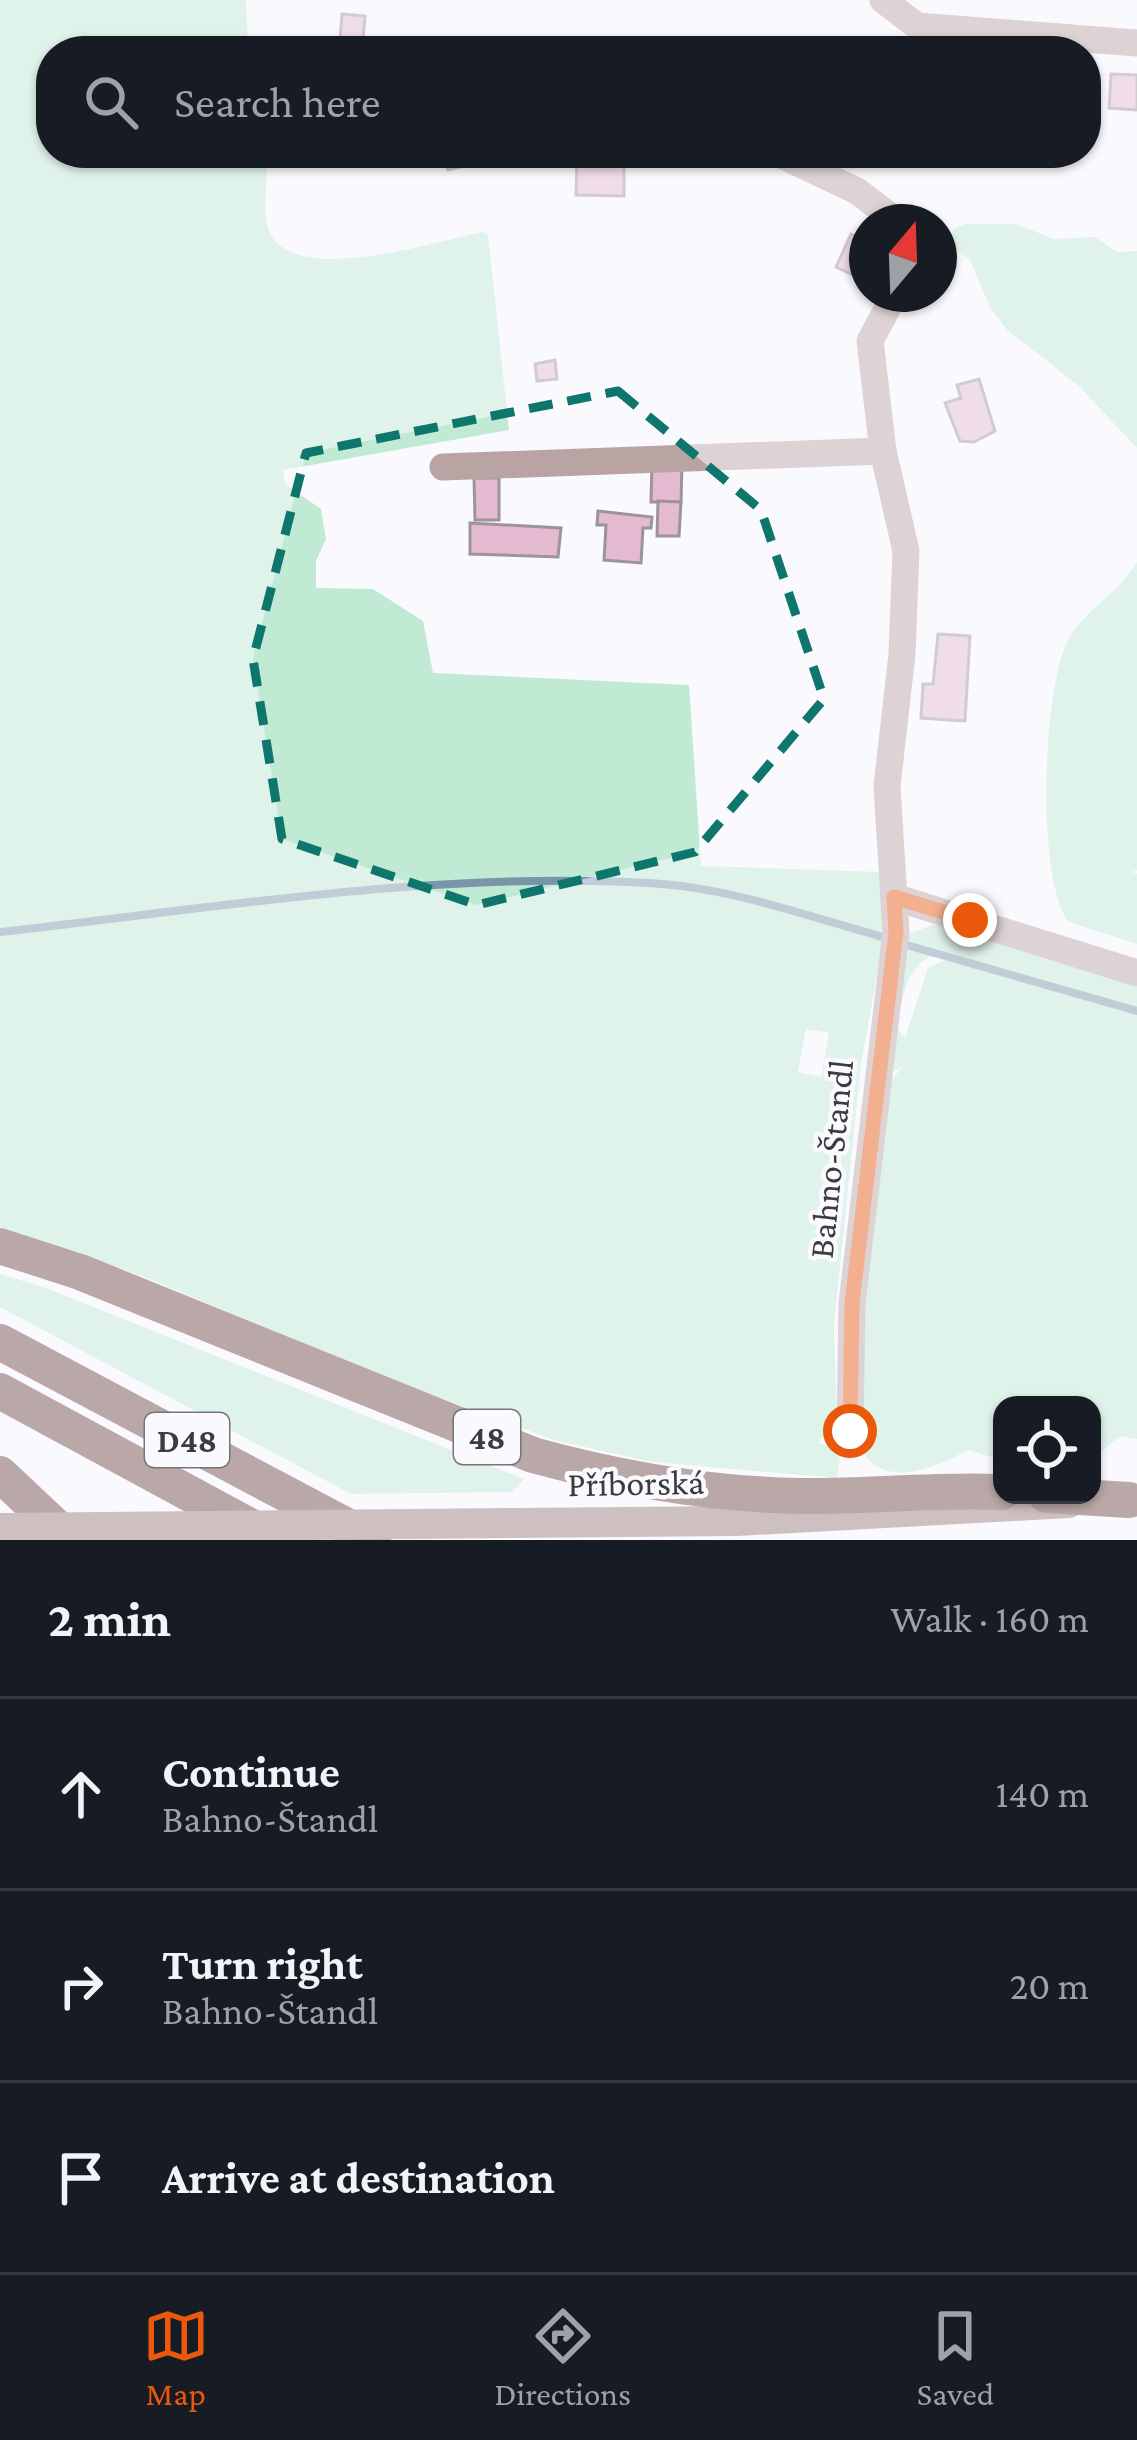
<!DOCTYPE html>
<html lang="en">
<head>
<meta charset="utf-8">
<style>
	:root { --surface:#171b24; --page:#242831; --text:#f1f3f6; --muted:#9ea1a6; --line:#363941; --accent:#ea580c }
	body { margin:0; font-family:"Crimson Pro",serif; background:var(--page); color:var(--text) }
	.controls { position:absolute; right:36px; bottom:36px; display:grid; overflow:hidden; border-radius:24px; box-shadow:0 3px 9px #0004 }
	.controls button { width:108px; height:108px; display:grid; place-items:center; padding:0; border:0; border-bottom:3px solid var(--line); background:var(--surface); color:var(--text); font:60px sans-serif }
	.compass { position:absolute; left:849px; top:204px; width:108px; height:108px; border-radius:50%; background:var(--surface); box-shadow:0 3px 9px #0004; rotate:19deg }
	.stop { position:absolute; width:36px; height:36px; margin:-27px; border:9px solid #ea580c; border-radius:50%; background:#fff }
	.stop.end { background:#ea580c; border-color:#fff; box-shadow:0 3px 12px #0008 }
	.list { margin:0; padding:0; list-style:none }
	h2 { display:flex; justify-content:space-between; align-items:center; height:156px; margin:0; padding:0 48px; font-size:51px }
	h2 small { font-size:39px; font-weight:400; color:var(--muted) }
	.list li { display:grid; grid-template-columns:78px 1fr auto; gap:36px; align-items:center; box-sizing:border-box; height:192px; padding:0 48px; border-top:3px solid var(--line) }
	.list b { display:block; font-size:45px; white-space:nowrap }
	.list p { margin:0; font-size:39px; white-space:nowrap; color:var(--muted) }
	.list em { font-size:39px; font-style:normal; color:var(--muted) }
	.icon { flex:none; width:66px; height:66px; fill:none; stroke:currentColor; stroke-width:2; stroke-linecap:round; stroke-linejoin:round }
	.map { position:relative; flex:none; width:1137px; height:1540px; overflow:hidden }
	.search { position:absolute; background:var(--surface); box-shadow:0 3px 9px #0004; left:36px; right:36px; top:36px; height:132px; display:flex; align-items:center; gap:30px; box-sizing:border-box; padding:0 42px; border-radius:48px; color:var(--muted); font-size:45px }
	.sheet { height:732px; background:var(--surface) }
	nav { display:flex; justify-content:space-around; align-items:center; box-sizing:border-box; height:168px; border-top:3px solid var(--line); background:var(--surface); font-size:33px; color:var(--muted) }
	nav a { display:grid; justify-items:center; gap:6px }
	nav .on { color:var(--accent) }
	.map>svg:first-child { display:block }
	.green { fill:#c0ead4; fill-rule:evenodd }
	.lines { fill:none; stroke-linecap:round; stroke-linejoin:round }
	.stream { stroke:#7a94a9; stroke-width:8 }
	.building { fill:#e4bad1; stroke:#9d9499; stroke-width:3 }
	.street { stroke:#baa4a3; stroke-width:27 }
	.secondary { stroke:#9a7b79; stroke-width:30 }
	.highway { stroke:#6d4442; stroke-width:36 }
	.secondary-bridge { stroke:#9a7b79; stroke-width:30 }
	.route { stroke:#ea580c; stroke-width:15 }
	.marked { fill:none; stroke:#0f766e; stroke-width:9; stroke-dasharray:24 15; stroke-linejoin:round }
	.labels { text-anchor:middle; dominant-baseline:central; stroke-width:9; stroke-linejoin:round; paint-order:stroke }
	.shield { fill:#fafafe; stroke:#757579; stroke-width:3 }
	.shield-label { font-size:33px; font-weight:bold; fill:#3c3c40 }
	.street-label { font-size:36px; fill:#3c3c40; stroke:#fafafe }
</style>
</head>
<body>
<div class="map">
<svg width="1137" height="1540" viewBox="0 0 1137 1540">
	<rect width="100%" height="100%" fill="#fafafe"/>
	<!-- green -->
	<g class="green">
		<path d="M0,0h246l2,51h-197v102h213c8,27 -6,57 7,82 28,51 165,6 212,-3l5,3 21,195 -226,40 2,14 36,25 5,30 -10,22v27l57,1 50,32 10,52 256,12 12,181 179,6 5,59 -24,133 -27,260 3,98 -19,21 23,5 -4,30 -185,-16 -98,-22 -155,-57 -257,-107 -142,-49zM806,1029l23,4 -8,44 -23,-5z"/>
		<path d="M965,224h51l38,15 41,-2 22,15 20,-1v197l-59,-63 -71,-55 -17,-23 -19,-45 -21,-20 4,-14z"/>
		<path d="M1137,562v308l-5,2 5,2v70l-68,-22c-34,-41 -26,-239 0,-284 18,-30 50,-45 68,-76z"/>
		<path d="M938,923l199,64v452l-17,-3 -28,23v-54h-90v55l-34,-10c-31,17 -83,41 -107,-1l3,-202 27,-166 12,-15 -12,7 15,-138zM933,955l12,5 -17,8 -23,70 -8,-9c4,-27 8,-62 36,-74z"/>
		<path d="M0,1274l43,13 481,192 -12,13 -161,2 -351,-187z"/>
	</g>
	<g class="lines">
		<!-- stream -->
		<g class="stream">
			<path d="M0,932c215,-24 431,-61 648,-49 81,4 163,34 241,56"/>
			<path d="M903,944l234,67"/>
		</g>
	</g>
	<!-- building -->
	<g class="building">
		<path d="M342,14l23,2 -2,23 -23,-1z"/>
		<path d="M1111,74l26,1v35l-28,-2z"/>
		<path d="M444,153h30l2,10 -28,7z"/>
		<path d="M577,153h47v43l-48,-1z"/>
		<path d="M851,234l16,8 -5,37 -26,-12z"/>
		<path d="M555,360l2,19 -20,2 -2,-17z"/>
		<path d="M979,379l16,52 -21,11 -14,-1 -15,-38 16,-5 -4,-13z"/>
		<path d="M652,461l30,1 -1,40h-30z"/>
		<path d="M474,478h25v42h-24z"/>
		<path d="M658,501l23,1 -2,34h-22z"/>
		<path d="M598,511l54,6 -1,11h-8l-2,35 -37,-3 2,-35h-9z"/>
		<path d="M470,523l91,5 -3,29 -88,-3z"/>
		<path d="M938,634l32,2 -5,85 -44,-3 2,-34h10z"/>
	</g>
	<g class="lines">
		<!-- street -->
		<g class="street">
			<path d="M883,0l34,26 220,17"/>
			<path d="M777,153l80,38 41,31"/>
			<path d="M443,467l440,-16"/>
			<path d="M894,897l243,76"/>
			<path d="M850,1431l2,-128 44,-371 -9,-146 15,-132 4,-103 -23,-100 -13,-110 25,-47"/>
		</g>
		<!-- secondary -->
		<path class="secondary" d="M512,1523l225,-2 332,-18"/>
		<!-- highway -->
		<g class="highway">
			<path d="M0,1246l80,26 453,183c87,24 175,39 265,41 68,1 136,-7 204,-4"/>
			<path d="M0,1342l373,198"/>
			<path d="M0,1391l266,144"/>
			<path d="M0,1474l70,66"/>
			<path d="M1046,1495l83,5"/>
		</g>
		<!-- secondary-bridge -->
		<path class="secondary-bridge" d="M0,1528l512,-5"/>
	</g>
	<g class="lines">
		<!-- route -->
		<path class="route" d="M850,1431l2,-128 44,-371 -2,-35 76,23"/>
	</g>
	<!-- marked area -->
	<path d="M0 0H1137V1540H0ZM618,391l143,119 63,189 -129,153 -218,53 -195,-66 -29,-180 53,-206z" fill="#fafafe" fill-opacity=".55" fill-rule="evenodd"/>
	<path class="marked" d="M618,391l143,119 63,189 -129,153 -218,53 -195,-66 -29,-180 53,-206z"/>
	<g class="labels">
		<!-- shield labels -->
		<g class="shield">
			<rect x="454" y="1410" width="66" height="54" rx="9"/>
			<rect x="145" y="1413" width="84" height="54" rx="9"/>
		</g>
		<g class="shield-label">
			<text x="487" y="1437">48</text>
			<text x="187" y="1440">D48</text>
		</g>
		<!-- street labels -->
		<g class="street-label">
			<text transform="translate(831 1159) rotate(-84)">Bahno-Štandl</text>
			<text transform="translate(636 1483) rotate(-1)">Příborská</text>
		</g>
	</g>
</svg>
<div class="controls">
<button><svg class="icon" aria-label="locate" viewBox="0 0 24 24"><circle cx="12" cy="12" r="6"/><path d="M12 2v4M12 18v4M2 12h4M18 12h4"/></svg></button>
</div>
<svg class="compass" viewBox="-18 -18 36 36"><path d="M0-13l5 13h-10z" fill="#e53935"/><path d="M0 13l5-13h-10z" fill="#9ea1a6"/></svg>
<div class="stop" style="left:850px;top:1431px"></div>
<div class="stop end" style="left:970px;top:920px"></div>
<div class="search"><svg class="icon" aria-label="search" viewBox="0 0 24 24"><circle cx="10" cy="10" r="6"/><path d="M15 15l6 6"/></svg>Search here</div>
</div>
<section class="sheet">
<h2>2 min<small>Walk · 160 m</small></h2>
<ul class="list">
<li><svg class="icon" aria-label="ahead" viewBox="0 0 24 24"><path d="M12 20V5M6 11l6-6 6 6"/></svg><div><b>Continue</b><p>Bahno-Štandl</p></div><em>140 m</em></li>
<li><svg class="icon" aria-label="right" viewBox="0 0 24 24"><path d="M7 20v-9h11M14 6l5 5-5 5"/></svg><div><b>Turn right</b><p>Bahno-Štandl</p></div><em>20 m</em></li>
<li><svg class="icon" aria-label="arrive" viewBox="0 0 24 24"><path d="M6 21V4h12l-3 4 3 4H6"/></svg><div><b>Arrive at destination</b></div></li>
</ul>
</section>
<nav>
<a class="on"><svg class="icon" aria-label="map" viewBox="0 0 24 24"><path d="M3 6l6-2 6 2 6-2v14l-6 2-6-2-6 2zM9 4v14M15 6v14"/></svg>Map</a>
<a><svg class="icon" aria-label="directions" viewBox="0 0 24 24"><path d="M12 3l9 9-9 9-9-9zM9 14v-3h6M13 9l2 2-2 2"/></svg>Directions</a>
<a><svg class="icon" aria-label="saved" viewBox="0 0 24 24"><path d="M7 4h10v16l-5-4-5 4z"/></svg>Saved</a>
</nav>
</body>
</html>
